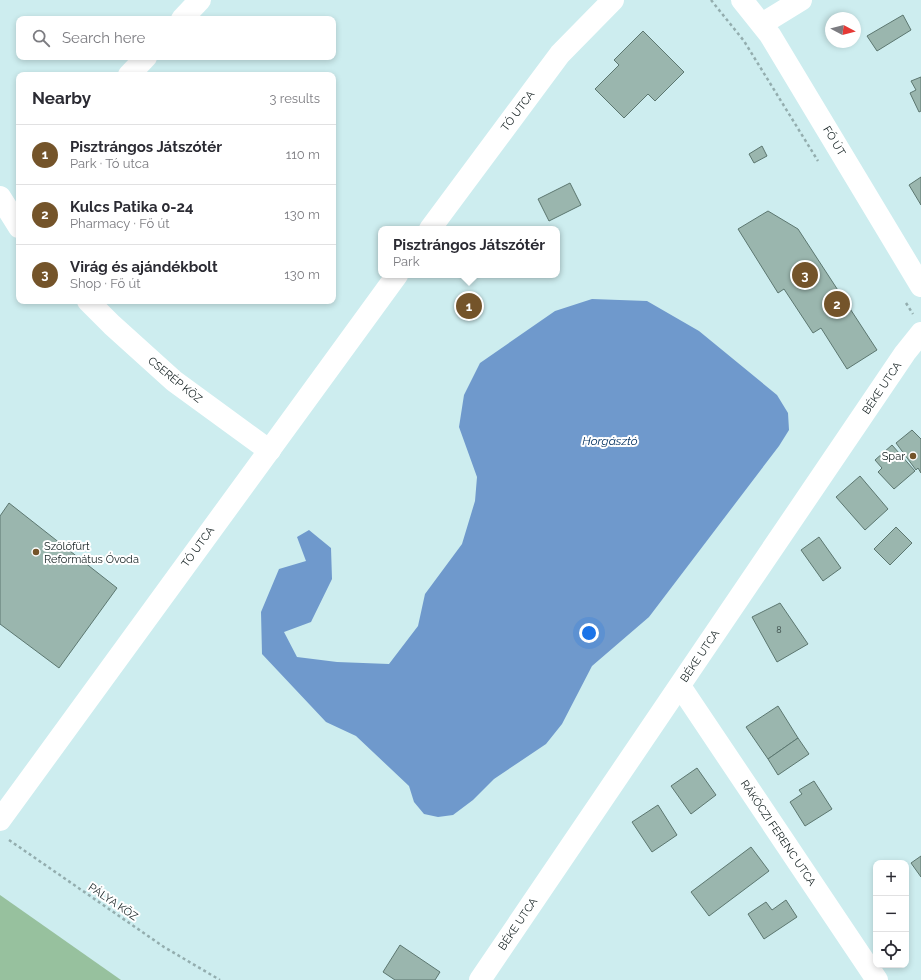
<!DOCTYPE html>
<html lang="en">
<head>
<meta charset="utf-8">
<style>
	:root { --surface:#fff; --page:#f2f2f3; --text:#2b2b33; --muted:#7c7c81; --line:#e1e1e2; --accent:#74542a }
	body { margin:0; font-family:Raleway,sans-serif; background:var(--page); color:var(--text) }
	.controls { position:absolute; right:12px; bottom:12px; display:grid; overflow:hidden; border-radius:8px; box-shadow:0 2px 6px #0003 }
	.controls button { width:36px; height:36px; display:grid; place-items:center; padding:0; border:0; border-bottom:1px solid var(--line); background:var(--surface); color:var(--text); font:20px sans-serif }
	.compass { position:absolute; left:825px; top:12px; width:36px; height:36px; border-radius:50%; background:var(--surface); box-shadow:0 2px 6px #0003; rotate:97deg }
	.you { position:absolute; left:589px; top:633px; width:14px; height:14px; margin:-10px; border:3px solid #fff; border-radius:50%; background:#1a73e8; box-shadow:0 0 0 6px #1a73e833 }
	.badge { display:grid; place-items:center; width:26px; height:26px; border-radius:50%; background:var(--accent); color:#fff; font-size:13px; font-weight:700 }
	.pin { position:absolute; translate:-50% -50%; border:2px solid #fff; box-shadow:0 1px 4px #0006 }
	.popup { position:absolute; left:378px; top:226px; width:182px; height:52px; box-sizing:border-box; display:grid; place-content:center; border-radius:8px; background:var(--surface); filter:drop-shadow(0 1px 3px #0005); font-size:13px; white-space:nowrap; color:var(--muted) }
	.popup b { font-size:15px; color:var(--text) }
	.popup::after { content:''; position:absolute; left:50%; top:100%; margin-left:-8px; border:8px solid transparent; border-top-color:var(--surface) }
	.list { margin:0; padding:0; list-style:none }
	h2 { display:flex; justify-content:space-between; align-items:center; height:52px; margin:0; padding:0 16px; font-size:17px }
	h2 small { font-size:13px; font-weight:400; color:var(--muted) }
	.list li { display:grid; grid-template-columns:26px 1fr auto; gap:12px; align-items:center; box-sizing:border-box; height:60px; padding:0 16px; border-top:1px solid var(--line) }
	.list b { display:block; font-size:15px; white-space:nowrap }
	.list p { margin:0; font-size:13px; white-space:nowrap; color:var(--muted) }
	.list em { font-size:13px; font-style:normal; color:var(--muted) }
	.icon { flex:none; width:22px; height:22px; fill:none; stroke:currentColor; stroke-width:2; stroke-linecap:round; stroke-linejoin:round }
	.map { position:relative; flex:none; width:921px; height:980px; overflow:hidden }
	.search { position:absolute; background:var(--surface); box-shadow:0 2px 6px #0003; left:16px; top:16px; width:320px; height:44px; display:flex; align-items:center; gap:10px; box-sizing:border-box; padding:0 14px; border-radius:8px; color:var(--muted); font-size:15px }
	.panel { position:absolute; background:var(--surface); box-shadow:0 2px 6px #0003; left:16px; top:72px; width:320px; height:232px; border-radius:8px }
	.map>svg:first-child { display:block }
	.green { fill:#97c19e }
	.water { fill:#6f99cc }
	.building { fill:#9ab6ae; stroke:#5c7770 }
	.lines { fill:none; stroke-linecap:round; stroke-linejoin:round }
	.path { stroke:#93adae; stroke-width:2.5; stroke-dasharray:3 3; stroke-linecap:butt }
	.minor { stroke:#fff; stroke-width:22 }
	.major { stroke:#fff; stroke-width:22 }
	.poi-dot { fill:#74542a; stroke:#fff; stroke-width:1.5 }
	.labels { text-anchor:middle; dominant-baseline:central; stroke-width:4; stroke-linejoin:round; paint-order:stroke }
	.number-label { font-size:9px; fill:#364644 }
	.street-label { font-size:11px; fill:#142021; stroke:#fff }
	.poi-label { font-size:11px; fill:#142021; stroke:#fff; text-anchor:end }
	.water-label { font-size:12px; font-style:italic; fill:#043260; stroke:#fff }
</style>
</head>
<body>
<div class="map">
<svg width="921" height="980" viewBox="0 0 921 980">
	<rect width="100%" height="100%" fill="#cdedef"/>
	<!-- green -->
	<path class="green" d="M0,895l121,85h-121z"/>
	<!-- water -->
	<path class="water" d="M592,299l55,2 52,30 78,64 11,18 1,17 -10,16 -130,171 -57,49 -30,58 -16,20 -52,35 -21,21 -20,15 -15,2 -14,-3 -10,-12 -5,-16 -53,-50 -30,-14 -64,-68 -1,-42 18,-43 27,-8 -9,-24 12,-7 22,18 1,31 -21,43 -27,10 13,25 40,5 52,2 29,-38 7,-32 37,-50 13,-43 2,-24 -18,-50 5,-32 16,-32 75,-52z"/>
	<!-- building -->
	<g class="building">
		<path d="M903,15l8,15 -34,21 -10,-15z"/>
		<path d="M643,31l41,41 -29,29 -7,-7 -24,24 -29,-29 24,-24 -5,-5z"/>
		<path d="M921,77v34l-2,1 -9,-19 6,-3 -5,-9z"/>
		<path d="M762,146l5,10 -13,7 -5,-9z"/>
		<path d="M921,177v28l-12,-20z"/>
		<path d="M570,183l11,22 -32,16 -11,-22z"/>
		<path d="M768,211l30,18 79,121 -30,19 -26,-41 -8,5 -29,-44 -6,4 -40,-64z"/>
		<path d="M912,430l9,9v34l-3,-5 -2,2 -20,-27z"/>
		<path d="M892,445l23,26 -21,18 -16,-17 4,-4 -7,-8z"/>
		<path d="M860,476l28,33 -23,21 -29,-33z"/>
		<path d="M9,503l108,85 -58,80 -59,-44v-108z"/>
		<path d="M896,527l16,16 -22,22 -16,-16z"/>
		<path d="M819,537l22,31 -18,13 -22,-31z"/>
		<path d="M780,603l28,41 -31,18 -25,-45z"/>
		<path d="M778,706l20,32 -30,21 -22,-32z"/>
		<path d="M798,738l11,16 -31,21 -10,-16z"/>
		<path d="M697,768l19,27 -25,19 -20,-28z"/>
		<path d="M814,781l18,28 -27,17 -15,-24 12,-8 -3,-4z"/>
		<path d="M658,805l19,30 -25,17 -20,-30z"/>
		<path d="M751,847l18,24 -60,45 -18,-24z"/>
		<path d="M921,856v21l-10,-14z"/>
		<path d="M786,900l11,17 -33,22 -16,-25 18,-12 6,8z"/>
		<path d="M400,945l40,27 -5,8h-40l-12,-8z"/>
	</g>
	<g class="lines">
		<!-- path -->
		<g class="path">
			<path d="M711,0l33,41 74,120"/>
			<path d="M906,303l7,11"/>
			<path d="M9,840l155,107 56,33"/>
		</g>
		<!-- minor -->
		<g class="minor">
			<path d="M182,19l18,-19"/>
			<path d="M762,24l39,-24"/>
			<path d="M129,75l17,-18"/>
			<path d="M0,197l19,30"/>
			<path d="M430,229l130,-175 53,-54"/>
			<path d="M88,301l24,24 62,56 89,65 7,4"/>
			<path d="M680,686l197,294"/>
			<path d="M0,820l397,-545"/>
			<path d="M480,980l425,-627 16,-20"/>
		</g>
		<!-- major -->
		<path class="major" d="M742,0l28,35 151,251"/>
	</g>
	<!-- markers -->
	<g class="poi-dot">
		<circle cx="913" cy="456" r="4"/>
		<circle cx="36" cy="552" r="4"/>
	</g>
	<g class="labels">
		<!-- number labels -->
		<g class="number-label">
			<text x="779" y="630">8</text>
		</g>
		<!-- street labels -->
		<g class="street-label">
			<text transform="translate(518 111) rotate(-53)">TÓ UTCA</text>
			<text transform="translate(834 141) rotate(59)">FŐ ÚT</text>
			<text transform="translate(175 380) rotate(39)">CSERÉP KÖZ</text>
			<text transform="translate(882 388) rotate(-56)">BÉKE UTCA</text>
			<text transform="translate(198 547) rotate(-54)">TÓ UTCA</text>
			<text transform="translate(700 656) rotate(-56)">BÉKE UTCA</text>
			<text transform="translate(778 833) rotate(56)">RÁKÓCZI FERENC UTCA</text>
			<text transform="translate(113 902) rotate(34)">PÁLYA KÖZ</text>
			<text transform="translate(518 924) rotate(-56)">BÉKE UTCA</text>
		</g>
		<!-- poi labels -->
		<g class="poi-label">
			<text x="905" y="456">Spar</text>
			<text x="44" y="546" text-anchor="start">Szőlőfürt<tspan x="44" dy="13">Református Óvoda</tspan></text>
		</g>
		<!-- water labels -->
		<g class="water-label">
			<text x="610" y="441">Horgásztó</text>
		</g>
	</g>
</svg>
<div class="controls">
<button>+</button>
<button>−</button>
<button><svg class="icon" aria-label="locate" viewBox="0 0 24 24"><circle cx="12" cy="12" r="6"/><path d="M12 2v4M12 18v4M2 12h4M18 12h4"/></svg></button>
</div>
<svg class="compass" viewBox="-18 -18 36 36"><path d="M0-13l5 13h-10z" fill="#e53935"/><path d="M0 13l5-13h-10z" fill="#7c7c81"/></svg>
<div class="you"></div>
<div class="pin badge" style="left:469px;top:306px">1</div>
<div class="popup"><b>Pisztrángos Játszótér</b>Park</div>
<div class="pin badge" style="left:837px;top:304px">2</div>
<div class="pin badge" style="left:805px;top:275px">3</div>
<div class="search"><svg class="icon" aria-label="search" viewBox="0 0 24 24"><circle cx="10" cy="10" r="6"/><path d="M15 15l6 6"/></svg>Search here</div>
<section class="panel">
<h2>Nearby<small>3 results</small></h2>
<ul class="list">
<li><span class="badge">1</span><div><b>Pisztrángos Játszótér</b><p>Park · Tó utca</p></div><em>110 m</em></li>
<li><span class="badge">2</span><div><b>Kulcs Patika 0-24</b><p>Pharmacy · Fő út</p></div><em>130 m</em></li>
<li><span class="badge">3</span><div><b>Virág és ajándékbolt</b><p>Shop · Fő út</p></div><em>130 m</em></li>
</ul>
</section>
</div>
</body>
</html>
